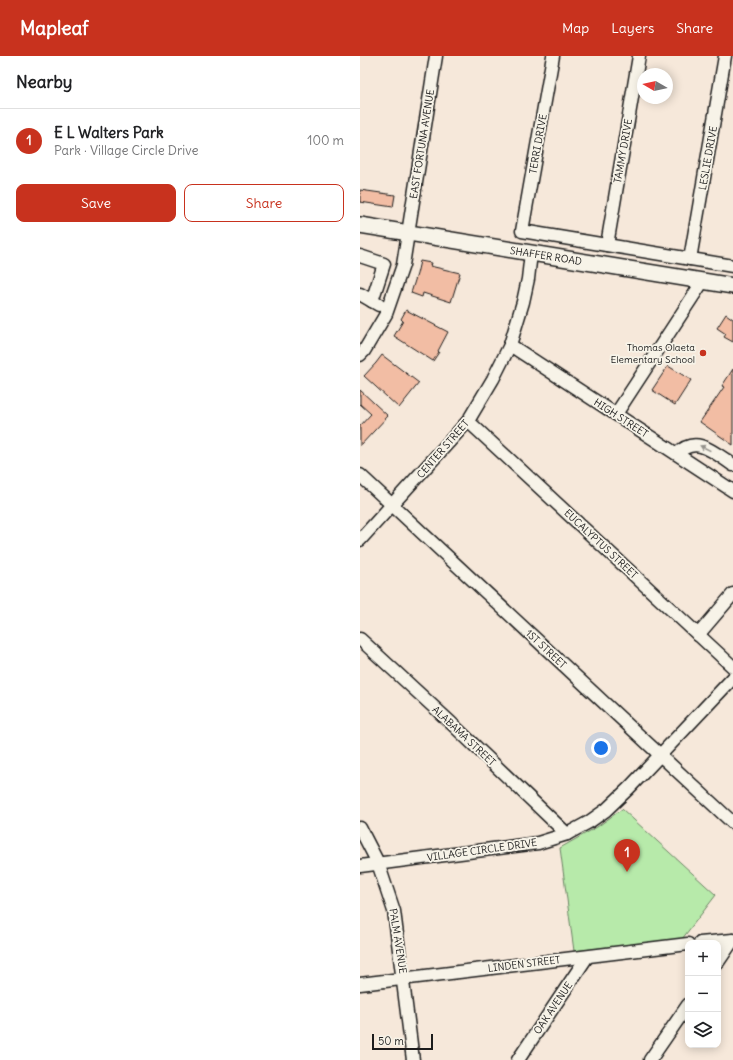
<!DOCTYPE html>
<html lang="en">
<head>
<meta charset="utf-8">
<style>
	:root { --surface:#fff; --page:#f6f6f6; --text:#202124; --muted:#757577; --line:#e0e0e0; --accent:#c8321e }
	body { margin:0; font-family:Delius,sans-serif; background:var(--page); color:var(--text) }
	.controls { position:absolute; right:12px; bottom:12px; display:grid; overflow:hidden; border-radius:8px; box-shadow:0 2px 10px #0003 }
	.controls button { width:36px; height:36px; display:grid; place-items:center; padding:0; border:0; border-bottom:1px solid var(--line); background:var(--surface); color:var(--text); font:20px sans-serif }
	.compass { position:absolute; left:277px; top:12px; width:36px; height:36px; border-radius:50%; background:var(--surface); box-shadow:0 2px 10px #0003; rotate:279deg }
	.scale { position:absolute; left:12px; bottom:10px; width:61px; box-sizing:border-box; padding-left:4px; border:2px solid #1c1c1c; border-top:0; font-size:11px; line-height:14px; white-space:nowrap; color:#1c1c1c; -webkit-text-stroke:3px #f7f3e8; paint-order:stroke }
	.you { position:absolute; left:241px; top:692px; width:14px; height:14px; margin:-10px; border:3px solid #fff; border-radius:50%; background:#1a73e8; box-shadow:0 0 0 6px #1a73e833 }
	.badge { display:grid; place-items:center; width:26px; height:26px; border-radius:50%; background:var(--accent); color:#fff; font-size:13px; font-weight:700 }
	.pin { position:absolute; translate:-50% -33px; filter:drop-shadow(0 1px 2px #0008) }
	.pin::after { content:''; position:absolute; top:21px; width:14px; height:12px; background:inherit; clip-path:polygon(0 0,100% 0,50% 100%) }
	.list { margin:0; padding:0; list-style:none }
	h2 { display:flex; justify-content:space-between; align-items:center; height:52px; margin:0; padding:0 16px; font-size:17px }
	h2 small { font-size:13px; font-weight:400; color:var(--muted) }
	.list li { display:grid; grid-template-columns:26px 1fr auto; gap:12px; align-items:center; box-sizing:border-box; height:64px; padding:0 16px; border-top:1px solid var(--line) }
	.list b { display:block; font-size:15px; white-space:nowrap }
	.list p { margin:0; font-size:13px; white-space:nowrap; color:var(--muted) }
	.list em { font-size:13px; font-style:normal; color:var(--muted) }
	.actions { display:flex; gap:8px; padding:12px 16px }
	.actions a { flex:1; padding:9px 0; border:1px solid var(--accent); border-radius:8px; text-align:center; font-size:14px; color:var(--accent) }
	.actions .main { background:var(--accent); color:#fff }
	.icon { flex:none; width:22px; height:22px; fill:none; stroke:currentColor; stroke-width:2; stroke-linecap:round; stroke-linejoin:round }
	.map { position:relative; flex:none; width:373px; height:1004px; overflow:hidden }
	header { display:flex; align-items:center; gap:24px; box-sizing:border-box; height:56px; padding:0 20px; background:var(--accent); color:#fff }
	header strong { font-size:19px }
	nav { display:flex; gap:22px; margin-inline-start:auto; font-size:14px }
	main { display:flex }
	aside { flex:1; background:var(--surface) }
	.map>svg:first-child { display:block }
	.green { fill:#b7eaaa; stroke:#6a8363 }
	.building { fill:#f2bda4; stroke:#1c1c1c }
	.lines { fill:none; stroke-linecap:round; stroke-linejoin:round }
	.minor-casing { stroke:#1c1c1c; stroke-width:15 }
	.major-casing { stroke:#1c1c1c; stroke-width:18 }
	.minor { stroke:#f7f3e8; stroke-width:12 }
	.major { stroke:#f7f3e8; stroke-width:15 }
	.oneway { fill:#94928c }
	.poi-dot { fill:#c8321e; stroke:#f7f3e8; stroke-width:1.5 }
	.labels { text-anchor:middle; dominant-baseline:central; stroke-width:3.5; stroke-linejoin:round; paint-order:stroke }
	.street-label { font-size:10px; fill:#1c1c1c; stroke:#f7f3e8 }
	.poi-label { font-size:10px; fill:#1c1c1c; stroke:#f7f3e8; text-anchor:end }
</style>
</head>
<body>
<header>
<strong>Mapleaf</strong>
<nav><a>Map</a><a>Layers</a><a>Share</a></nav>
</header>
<main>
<aside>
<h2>Nearby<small></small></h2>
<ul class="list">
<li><span class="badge">1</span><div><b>E L Walters Park</b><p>Park · Village Circle Drive</p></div><em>100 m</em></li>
</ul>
<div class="actions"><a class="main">Save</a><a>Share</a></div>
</aside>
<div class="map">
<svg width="373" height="1004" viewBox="0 0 373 1004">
	<rect width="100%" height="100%" fill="#f6e8da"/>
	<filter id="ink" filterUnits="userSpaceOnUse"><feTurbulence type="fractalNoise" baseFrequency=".025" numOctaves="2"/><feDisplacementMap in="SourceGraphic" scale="8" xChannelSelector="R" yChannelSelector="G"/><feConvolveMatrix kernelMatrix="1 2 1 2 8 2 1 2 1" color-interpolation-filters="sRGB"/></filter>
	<g filter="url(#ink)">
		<!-- green -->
		<path class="green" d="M262,753l94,86 -34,44 -108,12 -14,-103 37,-21z"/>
		<!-- building -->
		<g class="building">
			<path d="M0,134l35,5 -2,12 -33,-5z"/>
			<path d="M60,205l11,2 -1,3 30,7 -9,29 -28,-9 -1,4 -11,-4 6,-19z"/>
			<path d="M46,254l42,22 -10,19 1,1 -6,9 -39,-25 9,-15 -2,-2z"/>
			<path d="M366,258l7,5v23l-9,-5 2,-3 -9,-6z"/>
			<path d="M22,299l37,28 -20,25 -35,-32 12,-13z"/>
			<path d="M308,310l23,14 -16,25 -23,-15z"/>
			<path d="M373,313v76l-33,-23 24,-35 -2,-1z"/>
			<path d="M0,334l28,26 -28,30v-20l11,-12 -11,-10z"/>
		</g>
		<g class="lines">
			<defs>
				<g id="minor">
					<path d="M193,0l-31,175 211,35"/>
					<path d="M247,189l32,-189"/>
					<path d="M0,200l24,8 -12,37"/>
					<path d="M330,203l35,-203"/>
					<path d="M0,238l19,11"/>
					<path d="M150,289l223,146"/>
					<path d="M0,299l4,-4 22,-37 17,-49 33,-209"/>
					<path d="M256,358l87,-133"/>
					<path d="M108,365l265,246"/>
					<path d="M317,398c19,-20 38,-1 56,11"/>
					<path d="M0,419l373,348"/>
					<path d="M0,484l108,-119 25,-42 17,-34 13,-43 5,-23 3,-26"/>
					<path d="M338,579l35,-41"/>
					<path d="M0,583l90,83 117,112"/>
					<path d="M0,772l18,35 16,48 19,149"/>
					<path d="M0,810l178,-23 29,-9 22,-12 17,-12 23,-22 104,-110"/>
					<path d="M340,887l33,-3"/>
					<path d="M358,906l15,-22"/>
					<path d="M0,928l328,-40"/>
					<path d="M158,1004l69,-103"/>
					<path d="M290,1004l38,-55"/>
				</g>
				<path id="major" d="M0,169l373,61"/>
			</defs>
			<!-- minor casing -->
			<use href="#minor" class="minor-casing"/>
			<!-- major casing -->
			<use href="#major" class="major-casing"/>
			<!-- minor -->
			<use href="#minor" class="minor"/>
			<!-- major -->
			<use href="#major" class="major"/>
		</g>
		<!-- one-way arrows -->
		<defs><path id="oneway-solid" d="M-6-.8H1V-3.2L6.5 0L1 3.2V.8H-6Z"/></defs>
		<use class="oneway" href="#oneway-solid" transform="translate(345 392) rotate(-154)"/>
	</g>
	<!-- markers -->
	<circle class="poi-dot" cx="343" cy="297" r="4"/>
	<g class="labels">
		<!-- street labels -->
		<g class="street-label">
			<text transform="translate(62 88) rotate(-81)">EAST FORTUNA AVENUE</text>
			<text transform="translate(178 88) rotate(-80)">TERRI DRIVE</text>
			<text transform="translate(263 95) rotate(-80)">TAMMY DRIVE</text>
			<text transform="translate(348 102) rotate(-80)">LESLIE DRIVE</text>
			<text transform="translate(186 200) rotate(9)">SHAFFER ROAD</text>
			<text transform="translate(261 362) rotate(33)">HIGH STREET</text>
			<text transform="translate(83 393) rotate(-49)">CENTER STREET</text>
			<text transform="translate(241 488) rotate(43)">EUCALYPTUS STREET</text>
			<text transform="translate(186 593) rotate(43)">1ST STREET</text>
			<text transform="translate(104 680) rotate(43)">ALABAMA STREET</text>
			<text transform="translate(122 794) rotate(-8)">VILLAGE CIRCLE DRIVE</text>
			<text transform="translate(38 885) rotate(81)">PALM AVENUE</text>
			<text transform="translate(164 908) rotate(-7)">LINDEN STREET</text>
			<text transform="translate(193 952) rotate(-56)">OAK AVENUE</text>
		</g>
		<!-- poi labels -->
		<g class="poi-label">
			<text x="335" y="291">Thomas Olaeta<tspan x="335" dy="12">Elementary School</tspan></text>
		</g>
	</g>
</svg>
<div class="controls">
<button>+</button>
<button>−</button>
<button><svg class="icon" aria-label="layers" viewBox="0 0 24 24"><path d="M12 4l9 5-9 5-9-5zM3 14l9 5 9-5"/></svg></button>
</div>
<svg class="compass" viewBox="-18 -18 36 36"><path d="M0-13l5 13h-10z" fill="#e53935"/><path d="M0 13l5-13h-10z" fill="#757577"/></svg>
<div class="scale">50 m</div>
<div class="you"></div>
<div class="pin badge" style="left:267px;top:816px">1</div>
</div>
</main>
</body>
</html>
